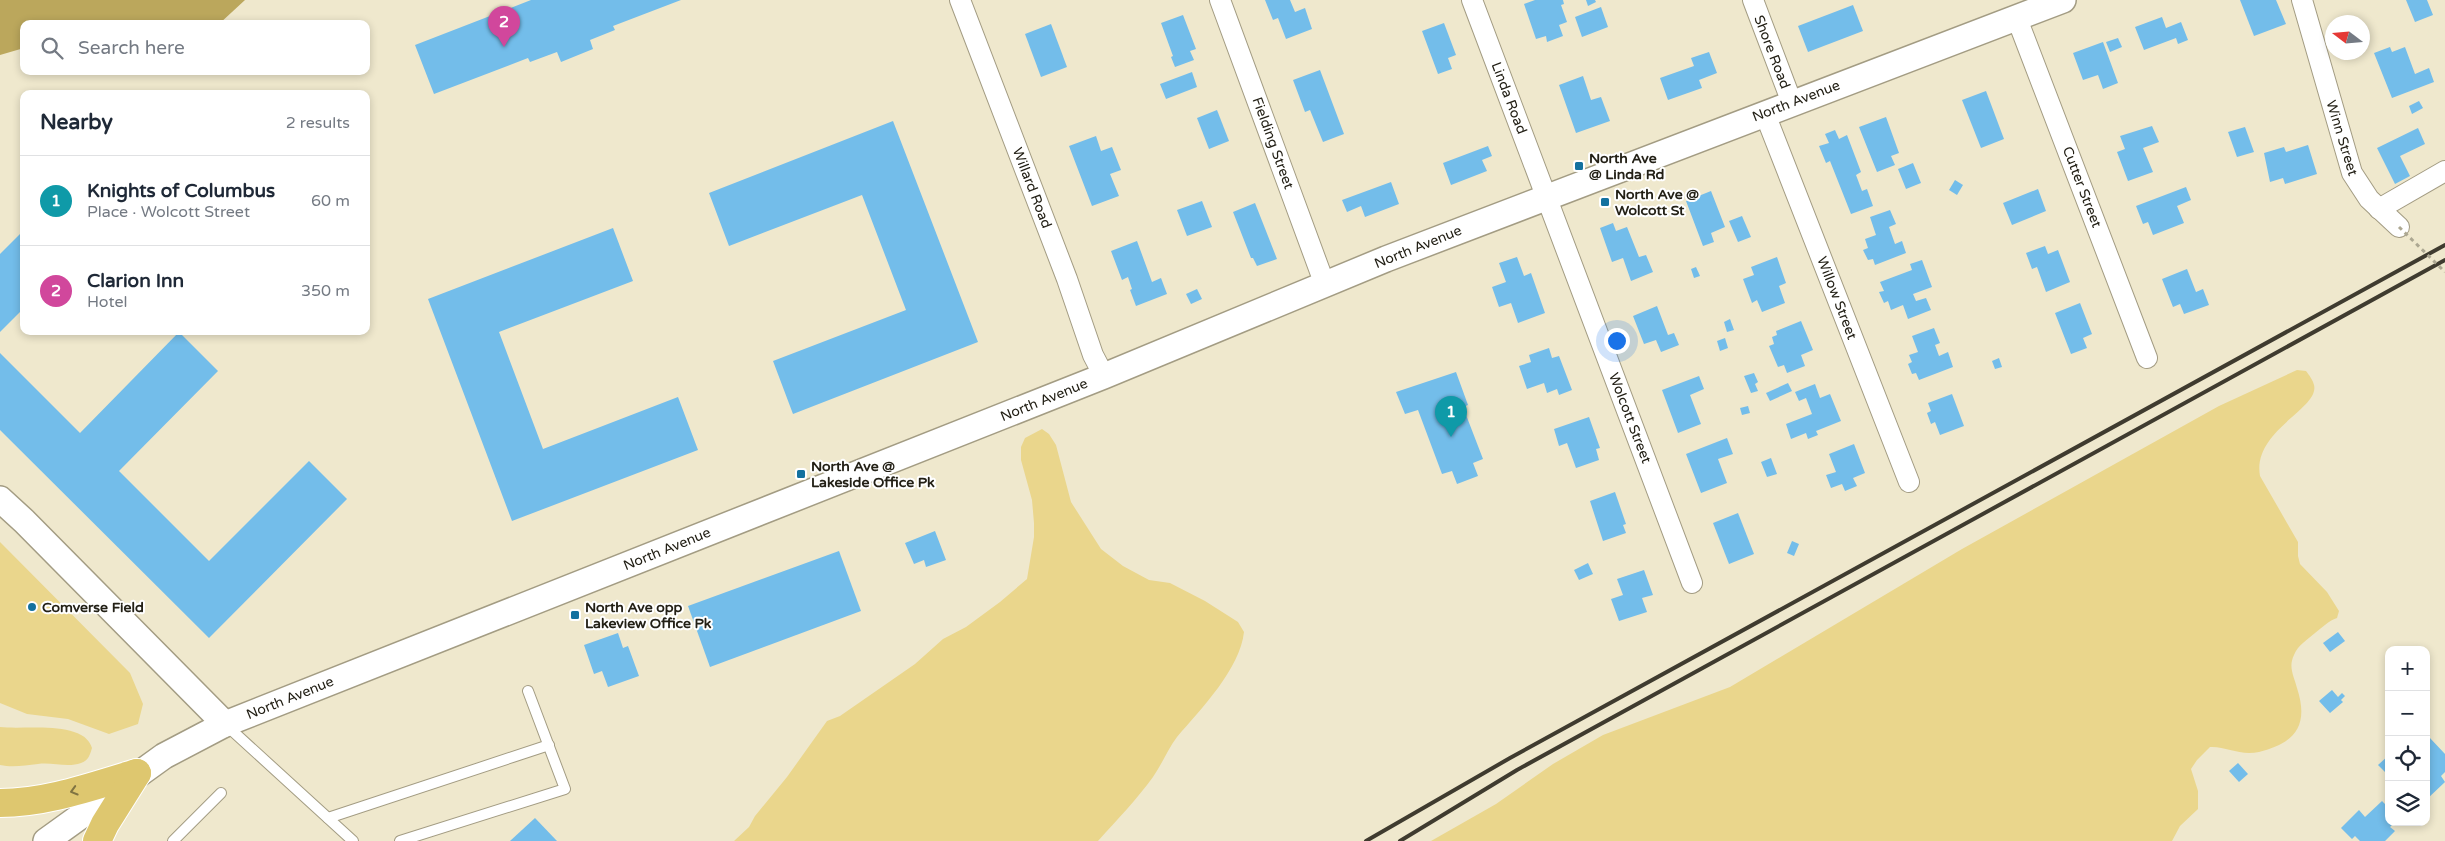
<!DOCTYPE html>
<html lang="en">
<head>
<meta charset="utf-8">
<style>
	:root { --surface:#fff; --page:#f2f2f3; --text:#1f2937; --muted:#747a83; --line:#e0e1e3; --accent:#0f766e }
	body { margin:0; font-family:"Varela Round",sans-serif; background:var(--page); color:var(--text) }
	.controls { position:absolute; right:15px; bottom:15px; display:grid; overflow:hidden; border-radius:10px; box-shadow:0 2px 8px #0003 }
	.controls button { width:45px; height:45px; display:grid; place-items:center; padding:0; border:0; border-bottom:1px solid var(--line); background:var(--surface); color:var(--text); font:25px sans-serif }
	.compass { position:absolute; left:2325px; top:15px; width:45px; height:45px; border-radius:50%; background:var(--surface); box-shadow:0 2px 8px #0003; rotate:286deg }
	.you { position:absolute; left:1616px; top:340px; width:18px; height:18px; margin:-12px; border:4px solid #fff; border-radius:50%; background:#1a73e8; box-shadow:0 0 0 8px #1a73e833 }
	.badge { display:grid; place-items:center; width:32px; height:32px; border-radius:50%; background:var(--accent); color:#fff; font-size:16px; font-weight:700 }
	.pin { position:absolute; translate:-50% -41px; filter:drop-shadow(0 1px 2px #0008) }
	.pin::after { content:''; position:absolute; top:26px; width:18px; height:15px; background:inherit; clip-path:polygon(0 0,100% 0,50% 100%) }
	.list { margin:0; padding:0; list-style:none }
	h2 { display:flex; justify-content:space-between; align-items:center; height:65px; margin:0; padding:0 20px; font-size:21px }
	h2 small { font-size:16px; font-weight:400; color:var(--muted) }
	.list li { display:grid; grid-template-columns:32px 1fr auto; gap:15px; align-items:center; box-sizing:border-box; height:90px; padding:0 20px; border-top:1px solid var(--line) }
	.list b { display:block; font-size:19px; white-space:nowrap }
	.list p { margin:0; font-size:16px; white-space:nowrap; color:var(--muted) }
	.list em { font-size:16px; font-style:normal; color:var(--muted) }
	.icon { flex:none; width:28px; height:28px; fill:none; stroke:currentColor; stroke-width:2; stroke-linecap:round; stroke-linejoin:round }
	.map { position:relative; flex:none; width:2445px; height:841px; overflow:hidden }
	.search { position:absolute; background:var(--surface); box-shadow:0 2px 8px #0003; left:20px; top:20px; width:350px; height:55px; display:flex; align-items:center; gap:12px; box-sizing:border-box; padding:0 18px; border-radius:10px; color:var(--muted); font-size:19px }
	.panel { position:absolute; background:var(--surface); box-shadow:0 2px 8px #0003; left:20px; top:90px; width:350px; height:245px; border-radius:10px }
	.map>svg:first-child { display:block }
	.green { fill:#ead68c }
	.water { fill:#bba75c }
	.building { fill:#73bdea }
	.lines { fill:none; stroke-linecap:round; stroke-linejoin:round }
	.service-casing { stroke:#a39c83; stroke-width:12 }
	.minor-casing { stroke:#a39c83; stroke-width:22 }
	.tertiary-casing { stroke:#a39c83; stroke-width:28 }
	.motorway-casing { stroke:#fff; stroke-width:30 }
	.service { stroke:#fff; stroke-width:10 }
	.minor { stroke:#fff; stroke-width:20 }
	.tertiary { stroke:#fff; stroke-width:25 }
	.motorway { stroke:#dec76f; stroke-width:28 }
	.rail { stroke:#3f3b2f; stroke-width:4 }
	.path-bridge { stroke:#ada892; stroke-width:3; stroke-dasharray:4 4; stroke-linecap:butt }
	.oneway { stroke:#807442 }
	.poi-dot { fill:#13719f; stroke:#fff; stroke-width:2 }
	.labels { text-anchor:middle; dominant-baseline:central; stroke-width:4; stroke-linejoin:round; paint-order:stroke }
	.street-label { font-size:14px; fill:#232016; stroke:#fff }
	.poi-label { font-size:14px; font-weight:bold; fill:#232016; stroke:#fff; text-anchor:start }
</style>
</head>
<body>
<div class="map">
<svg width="2445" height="841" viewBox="0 0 2445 841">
	<rect width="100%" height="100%" fill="#efe8cd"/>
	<!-- green -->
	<g class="green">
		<path d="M2297,370l9,1c3,4 7,9 8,14 6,24 -62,45 -54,91l38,66v14l2,8 27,28 12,19 -2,7c-9,3 -14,9 -22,15 -8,7 -17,12 -21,22 -6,12 0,21 3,33 12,37 -1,55 -38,64 -20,4 -33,-6 -49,-5l-13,13 -6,9 7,22v18l-18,17 -8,15h-741l65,-37 57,-40 50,-29 127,-48 232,-138 257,-143z"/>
		<path d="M1042,429l7,5 7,11 15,57 30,47 22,17 26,14 21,3 35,18 33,21 6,10c-4,37 -43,77 -67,105 -9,12 -15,27 -24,40 -16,22 -36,43 -55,64h-364l15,-14 6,-11 32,-39 40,-56 13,-5 75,-52 28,-25 23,-12 34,-25 27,-23 7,-42v-14l-2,-23 -11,-40v-13l4,-9z"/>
		<path d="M0,542l130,131 13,31 -5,20 -29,10 -41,-15 -41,-5 -27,-11z"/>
		<path d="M0,727c25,3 84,-7 92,21 -2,7 -4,13 -11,15 -13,5 -29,-1 -43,1 -13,1 -24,4 -38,1z"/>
	</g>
	<!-- water -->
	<path class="water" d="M0,0h245l-26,24h-195v24l-24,7z"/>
	<!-- building -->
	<g class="building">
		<path d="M531,0h150l-68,26 2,4 -25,10 3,9 -32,13 -4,-10 -27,10 -2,-4 -94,36 -19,-49z"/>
		<path d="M1265,0h25l5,12 10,-4 7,21 -26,10 -8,-21 -5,2z"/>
		<path d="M1535,0h28l1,4 -3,1 6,17 -8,3 4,11 -16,6 -1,-6 -10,3 -12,-35z"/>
		<path d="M1586,0h9l1,2 -8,4z"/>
		<path d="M2240,0h36l10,24 -32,12z"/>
		<path d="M2406,0h21l6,15 -18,7z"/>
		<path d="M1853,5l10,26 -55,21 -10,-26z"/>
		<path d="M1601,7l7,20 -26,10 -7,-20z"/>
		<path d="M1183,15l13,34 -6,2 4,9 -19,7 -4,-10 2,-1 -12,-33z"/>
		<path d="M2162,17l4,11 15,-6 7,18 -10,4 -2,-6 -32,12 -9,-23z"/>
		<path d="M1444,23l12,32 -8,3 4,11 -14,5 -16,-43z"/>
		<path d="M1051,24l16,43 -26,10 -16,-43z"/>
		<path d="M2118,38l4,9 -12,5 -4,-10z"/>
		<path d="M2103,42l15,41 -15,6 -5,-14 -15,5 -10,-27z"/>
		<path d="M2390,47l2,5 13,-5 10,27 14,-6 5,14 -42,16 -18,-45z"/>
		<path d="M1709,52l8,21 -18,7 3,8 -34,12 -8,-22 34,-12 -3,-8z"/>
		<path d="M1320,70l24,64 -21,8 -13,-32 -5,2 -12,-32z"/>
		<path d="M1192,72l5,15 -31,12 -6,-15z"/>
		<path d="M1583,76l8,24 10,-3 9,24 -34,12 -17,-48z"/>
		<path d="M1986,91l18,48 -23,9 -19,-48z"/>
		<path d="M2419,101l4,7 -11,6 -3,-8z"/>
		<path d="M1217,110l12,31 -20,8 -12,-31z"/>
		<path d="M1886,117l13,36 -8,3 4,9 -18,7 -18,-45z"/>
		<path d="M893,121l85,221 -185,72 -20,-53 133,-51 -44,-115 -133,51 -20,-53z"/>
		<path d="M2152,126l7,16 -16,6 10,24 -25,9 -11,-29 8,-3 -5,-13z"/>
		<path d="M2245,127l9,25 -17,5 -9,-25z"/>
		<path d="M2418,128l7,16 -25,12 10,20 -15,8 -18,-36z"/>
		<path d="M1835,130l4,9 8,-4 14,37 -5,3 6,16 5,-2 6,17 -22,8 -21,-53 -4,2 -7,-17 10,-3 -4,-9z"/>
		<path d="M1096,136l5,15 11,-4 9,23 -11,4 9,22 -27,10 -23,-60z"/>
		<path d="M2308,145l9,29 -32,10 -2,-6 -13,4 -6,-29 20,-6 2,5z"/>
		<path d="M1488,146l4,10 -10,4 5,11 -36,14 -8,-22z"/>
		<path d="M1913,163l8,20 -15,6 -8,-20z"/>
		<path d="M1955,180l8,5 -6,10 -8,-5z"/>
		<path d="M1391,182l8,22 -34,13 -4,-11 -14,6 -5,-12z"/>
		<path d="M2186,187l5,13 -14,6 7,17 -31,12 -5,-13 -5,2 -7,-18z"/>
		<path d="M2038,189l8,22 -34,14 -9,-22z"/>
		<path d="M1711,191l14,36 -14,6 3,9 -11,4 -17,-45z"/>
		<path d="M1202,201l10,26 -25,9 -10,-26z"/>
		<path d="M1255,203l22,56 -20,7 -4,-8h-2l-18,-46z"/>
		<path d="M1890,210l6,14 -7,3 6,17 7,-3 4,12 -31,12 -2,-6 -5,1 -5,-10 5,-2 -3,-9 11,-4 -6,-18z"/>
		<path d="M1742,216l9,21 -13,5 -9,-21z"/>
		<path d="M1613,223l3,8 11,-4 12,30 7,-2 7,17 -22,9 -8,-23 -11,4 -12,-34z"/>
		<path d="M613,228l20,53 -134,51 44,117 135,-52 20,53 -186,71 -84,-222z"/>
		<path d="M24,230v78l-24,24v-78z"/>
		<path d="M1137,241l15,41 9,-4 6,16 -31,12 -6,-16 2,-1 -4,-12 -6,3 -11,-29z"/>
		<path d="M2045,246l3,8 10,-4 12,32 -24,10 -9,-25 -5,2 -6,-16z"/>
		<path d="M1517,257l7,19 7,-3 14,40 -27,10 -7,-20 -12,4 -7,-20 14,-5 -7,-19z"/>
		<path d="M1777,257l9,26 -7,3 6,17 -23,9 -5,-12 -5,3 -9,-24 11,-4 -3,-8z"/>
		<path d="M1922,260l10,27 -19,7 3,7 10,-3 5,12 -23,9 -5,-14 -12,5 -3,-9 -4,2 -5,-11 5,-1 -4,-9 32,-12 -2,-6z"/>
		<path d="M1696,267l4,9 -6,2 -3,-9z"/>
		<path d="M2187,269l9,23 7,-3 6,16 -25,9 -4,-10 -7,3 -11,-28z"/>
		<path d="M1197,289l5,10 -11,5 -5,-10z"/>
		<path d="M2080,303l12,31 -9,4 4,10 -16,6 -16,-41z"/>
		<path d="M1657,306l11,29 6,-2 5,12 -18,7 -5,-12 -12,4 -11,-28z"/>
		<path d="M1730,319l4,11 -7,2 -3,-10z"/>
		<path d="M1801,321l12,29 -12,5 4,11 -18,7 -3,-8 -6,2 -9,-21 5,-2 -2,-7 5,-2 -1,-4z"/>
		<path d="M1934,328l6,15 -5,2 4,11 9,-4 5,15 -34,13 -3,-7 -4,1 -4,-10 4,-2 -3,-7 9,-3 -6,-16z"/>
		<path d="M179,332l39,39 -99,100 90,90 100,-100 38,38 -138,139 -209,-208v-77l80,80z"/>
		<path d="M1725,338l3,10 -8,3 -3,-10z"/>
		<path d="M1549,348l3,10 7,-2 13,34 -13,5 -2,-6 -10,4 -3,-10 -17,6 -8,-23 12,-4 -2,-7z"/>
		<path d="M1999,358l3,9 -7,2 -3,-8z"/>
		<path d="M1456,372l12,33 -5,2 20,52 -10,4 5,13 -21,8 -5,-13 -10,3 -24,-64 -13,4 -9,-22z"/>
		<path d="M1754,373l4,9 -3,2 3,7 -7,2 -7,-17z"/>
		<path d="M1699,376l5,13 -14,6 11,29 -23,9 -16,-43z"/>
		<path d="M1788,383l4,8 -22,10 -4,-8z"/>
		<path d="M1815,384l5,14 10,-4 11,27 -25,10 2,4 -10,4 -2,-6 -15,6 -5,-15 26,-10 -6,-16 -7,3 -4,-9z"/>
		<path d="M1952,394l12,32 -24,9 -5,-13 -4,2 -4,-11 4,-2 -3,-8z"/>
		<path d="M1748,406l2,7 -8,2 -2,-7z"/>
		<path d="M1589,417l11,31 -4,1 3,11 -23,8 -9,-25 -8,3 -5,-17z"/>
		<path d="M1727,438l6,16 -15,5 9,24 -26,10 -15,-39z"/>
		<path d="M1854,444l11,29 -12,5 4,8 -12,5 -3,-7 -11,4 -5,-13 10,-3 -7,-18z"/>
		<path d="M1771,458l6,16 -10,3 -6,-15z"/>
		<path d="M1615,492l11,32 -3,1 3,8 -23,8 -13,-40z"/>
		<path d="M1738,513l16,41 -25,10 -16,-41z"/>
		<path d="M935,531l11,29 -20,7 -2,-7 -10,4 -9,-21z"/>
		<path d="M1792,541l7,3 -5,12 -7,-3z"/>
		<path d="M839,551l22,60 -151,56 -22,-61z"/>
		<path d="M1588,563l5,11 -14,6 -5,-10z"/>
		<path d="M1644,570l9,25 -11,3 5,14 -28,9 -8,-22 12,-4 -6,-16z"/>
		<path d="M2338,632l7,9 -15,11 -7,-9z"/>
		<path d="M618,633l5,15 5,-2 11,30 -31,11 -6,-16 -8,3 -10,-29z"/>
		<path d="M2332,690l6,7 4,-4 3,3 -4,4 2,2 -13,11 -11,-12z"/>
		<path d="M2429,737l16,17v18l-4,4 4,6 -19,18v-60z"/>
		<path d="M2389,755v21l-11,-11z"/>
		<path d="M2238,763l10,11 -9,8 -10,-11z"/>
		<path d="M2382,801l7,7v14h6l-5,5 5,4 -10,10h-25l-5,-5 -3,3 -11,-11 18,-18 6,7z"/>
		<path d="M535,818l22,23h-47z"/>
	</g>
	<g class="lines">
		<defs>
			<g id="service">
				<path d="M226,725l127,116"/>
				<path d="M328,818l221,-73"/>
				<path d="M173,841l48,-48"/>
				<path d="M400,841l165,-52 -37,-98"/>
			</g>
			<g id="minor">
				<path d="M960,0l107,279 26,76 11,21"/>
				<path d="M1220,0l105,285"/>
				<path d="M1472,0l220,583"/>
				<path d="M1753,0l39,103"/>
				<path d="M2302,0l50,173 17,26 30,28"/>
				<path d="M2016,16l131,342"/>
				<path d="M1765,114l144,368"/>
				<path d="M2379,209l66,-38"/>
			</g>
			<g id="tertiary">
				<path d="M0,499l24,22 201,203"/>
				<path d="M46,841l118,-85 61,-32 879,-348 282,-117 677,-259"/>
			</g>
			<g id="motorway">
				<path d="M0,803c47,0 93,-17 137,-30"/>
				<path d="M97,841l8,-17 32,-51"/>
			</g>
		</defs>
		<!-- service casing -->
		<use href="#service" class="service-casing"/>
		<!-- minor casing -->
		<use href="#minor" class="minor-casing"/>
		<!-- tertiary casing -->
		<use href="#tertiary" class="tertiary-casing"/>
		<!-- motorway casing -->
		<use href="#motorway" class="motorway-casing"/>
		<!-- service -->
		<use href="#service" class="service"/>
		<!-- minor -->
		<use href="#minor" class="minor"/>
		<!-- tertiary -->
		<use href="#tertiary" class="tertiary"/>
		<!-- motorway -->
		<use href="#motorway" class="motorway"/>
		<!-- rail -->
		<g class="rail">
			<path d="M1366,841l144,-83 935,-513"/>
			<path d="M1400,841l117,-71 928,-510"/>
		</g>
		<!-- path-bridge -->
		<path class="path-bridge" d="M2399,227l46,45"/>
	</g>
	<!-- one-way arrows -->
	<defs><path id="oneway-chevron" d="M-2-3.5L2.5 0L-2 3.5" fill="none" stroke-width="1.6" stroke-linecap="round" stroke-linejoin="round" transform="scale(1.25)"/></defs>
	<use class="oneway" href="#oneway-chevron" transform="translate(74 791) rotate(164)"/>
	<!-- markers -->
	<g class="poi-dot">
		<rect x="1574" y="161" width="10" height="10" rx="2.5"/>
		<rect x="1600" y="197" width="10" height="10" rx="2.5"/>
		<rect x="796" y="469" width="10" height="10" rx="2.5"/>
		<circle cx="32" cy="607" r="5"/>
		<rect x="570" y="610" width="10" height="10" rx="2.5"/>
	</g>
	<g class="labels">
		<!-- street labels -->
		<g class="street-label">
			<text transform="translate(1772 52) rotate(69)">Shore Road</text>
			<text transform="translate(1509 98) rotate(69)">Linda Road</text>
			<text transform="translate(1796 101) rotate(-21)">North Avenue</text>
			<text transform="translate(2342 138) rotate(73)">Winn Street</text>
			<text transform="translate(1273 143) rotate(70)">Fielding Street</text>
			<text transform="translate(2082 187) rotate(69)">Cutter Street</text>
			<text transform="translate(1032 188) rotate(69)">Willard Road</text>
			<text transform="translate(1418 247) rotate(-22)">North Avenue</text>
			<text transform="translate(1837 298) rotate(69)">Willow Street</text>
			<text transform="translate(1044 400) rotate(-22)">North Avenue</text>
			<text transform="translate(1630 418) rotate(69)">Wolcott Street</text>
			<text transform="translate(667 549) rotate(-22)">North Avenue</text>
			<text transform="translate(290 698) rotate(-22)">North Avenue</text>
		</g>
		<!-- poi labels -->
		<g class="poi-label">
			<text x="1589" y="158">North Ave<tspan x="1589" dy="16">@ Linda Rd</tspan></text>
			<text x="1615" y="194">North Ave @<tspan x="1615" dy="16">Wolcott St</tspan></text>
			<text x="811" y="466">North Ave @<tspan x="811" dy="16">Lakeside Office Pk</tspan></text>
			<text x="42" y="607">Comverse Field</text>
			<text x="585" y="607">North Ave opp<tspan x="585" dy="16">Lakeview Office Pk</tspan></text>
		</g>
	</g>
</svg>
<div class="controls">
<button>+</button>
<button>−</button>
<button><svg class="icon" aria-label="locate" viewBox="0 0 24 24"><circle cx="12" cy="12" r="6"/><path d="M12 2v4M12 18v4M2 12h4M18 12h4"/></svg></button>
<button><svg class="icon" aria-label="layers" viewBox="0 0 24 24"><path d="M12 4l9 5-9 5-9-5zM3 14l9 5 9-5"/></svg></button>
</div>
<svg class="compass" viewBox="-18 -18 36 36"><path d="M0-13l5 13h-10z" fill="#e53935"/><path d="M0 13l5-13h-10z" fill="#747a83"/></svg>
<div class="you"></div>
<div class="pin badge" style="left:1451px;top:437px;background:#0f9aa8">1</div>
<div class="pin badge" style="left:504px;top:47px;background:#d1479c">2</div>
<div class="search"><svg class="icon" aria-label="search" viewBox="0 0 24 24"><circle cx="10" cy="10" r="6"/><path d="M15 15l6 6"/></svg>Search here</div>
<section class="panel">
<h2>Nearby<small>2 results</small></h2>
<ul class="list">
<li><span class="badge" style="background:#0f9aa8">1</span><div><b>Knights of Columbus</b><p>Place · Wolcott Street</p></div><em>60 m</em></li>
<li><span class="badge" style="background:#d1479c">2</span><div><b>Clarion Inn</b><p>Hotel</p></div><em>350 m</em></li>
</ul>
</section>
</div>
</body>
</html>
